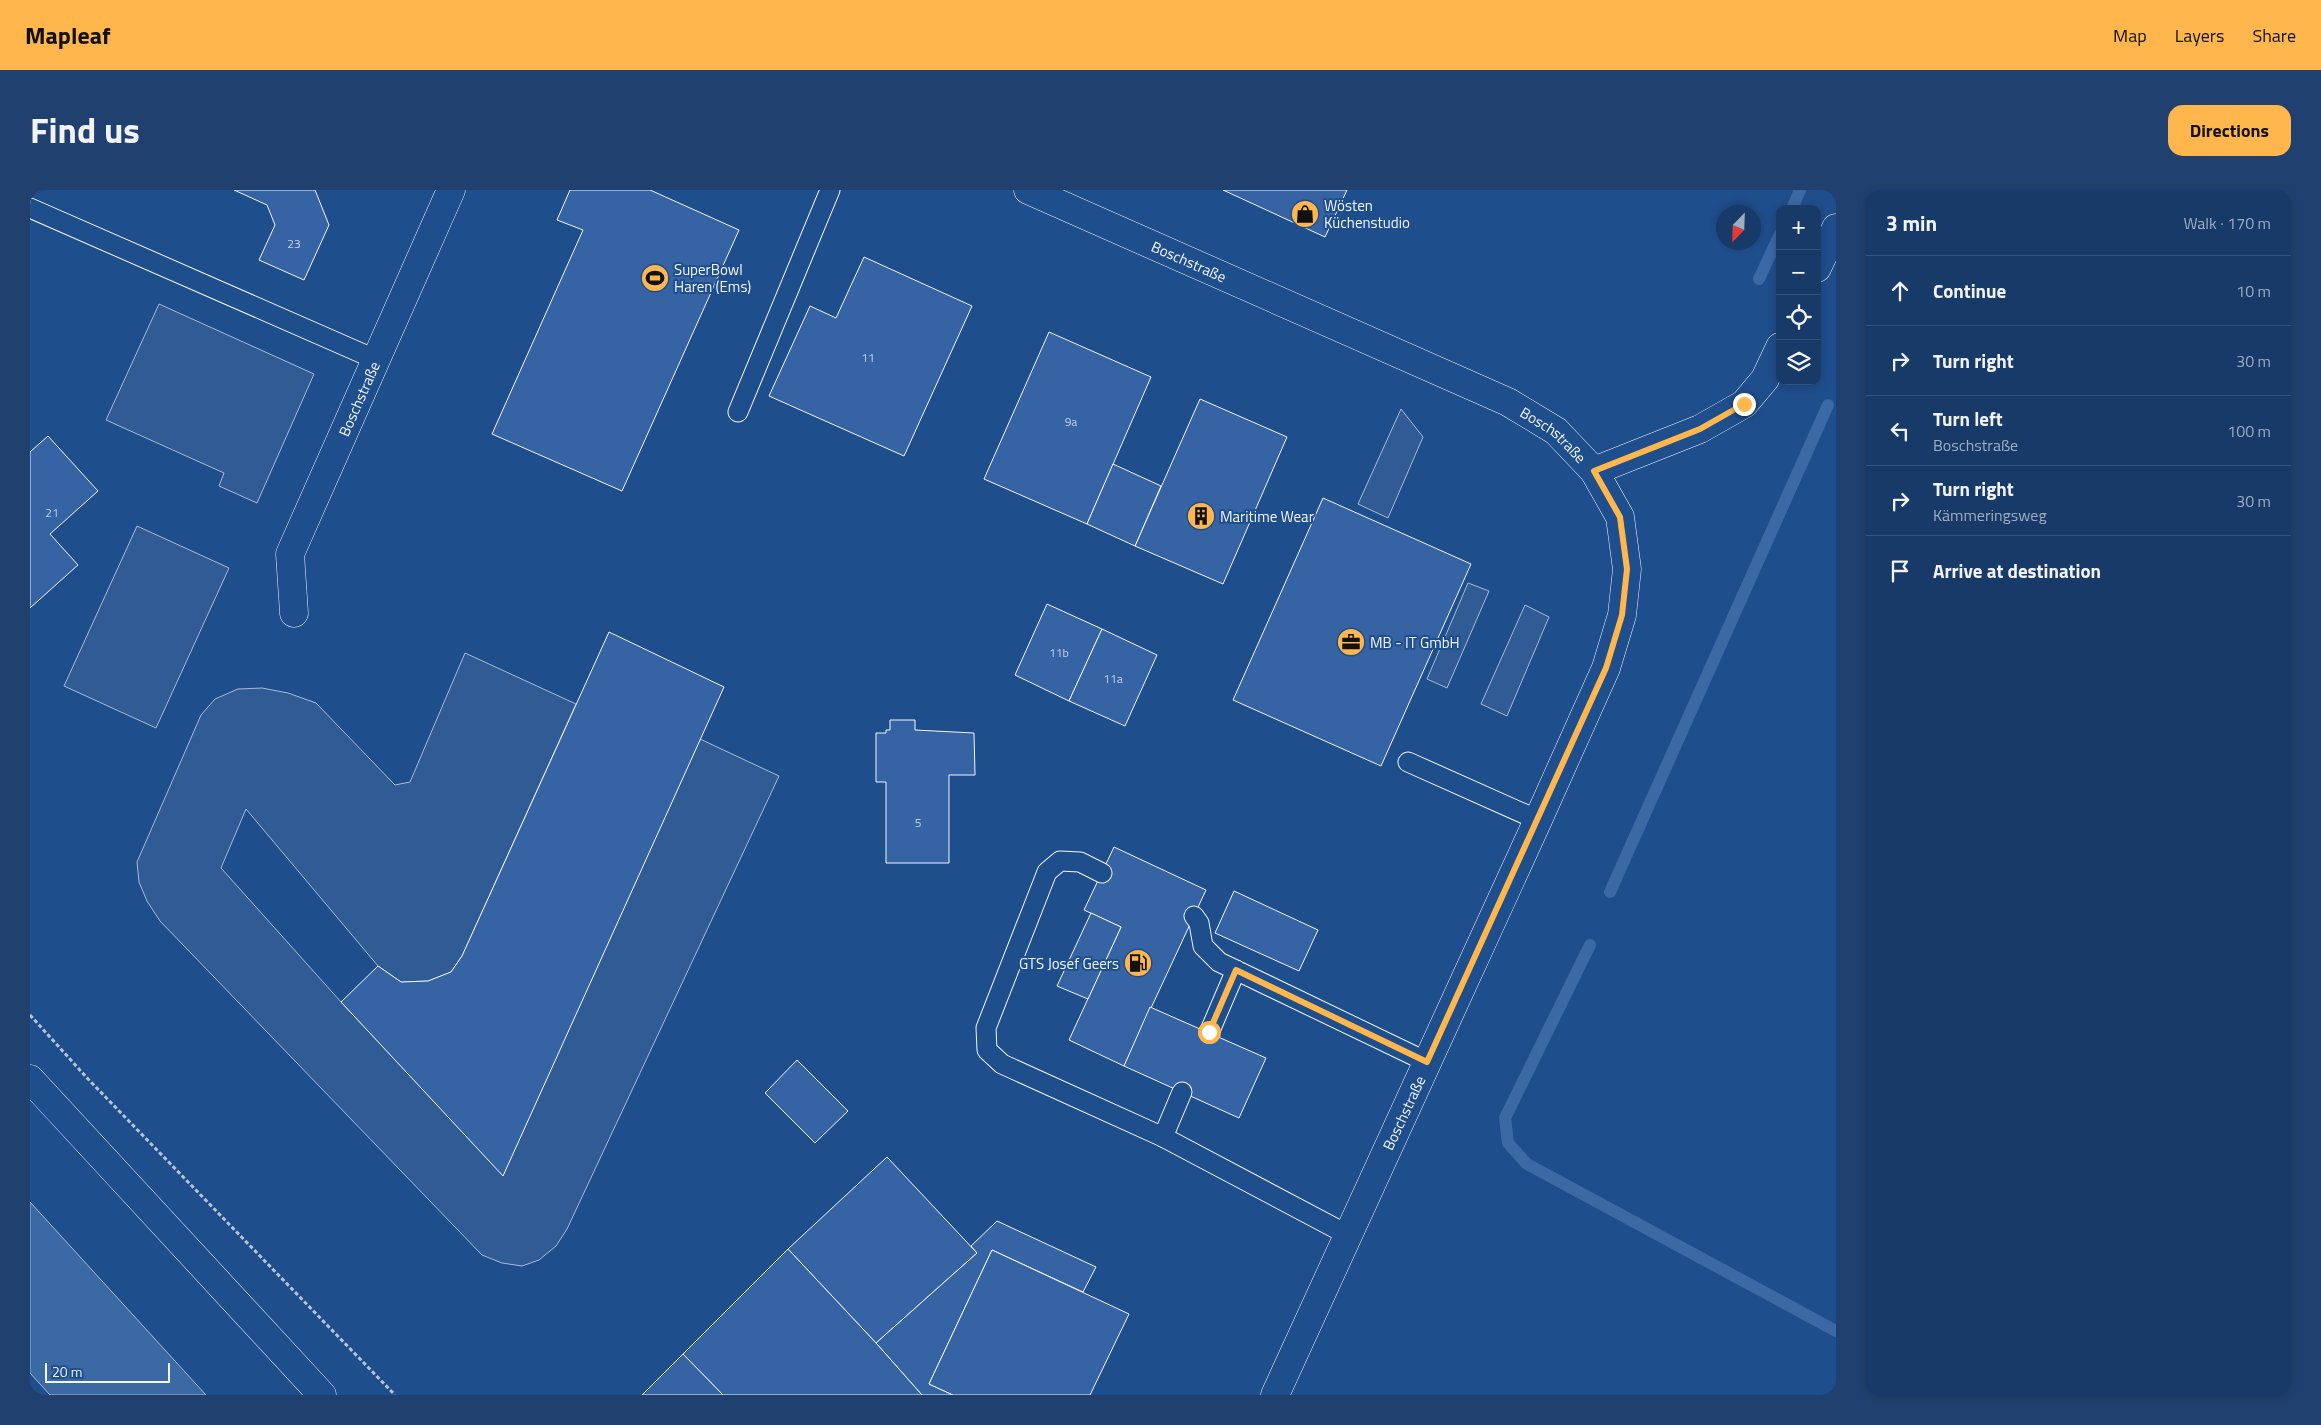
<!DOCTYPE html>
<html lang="en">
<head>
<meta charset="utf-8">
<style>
	:root { --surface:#173a69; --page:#20416f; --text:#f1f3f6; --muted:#9eadc0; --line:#36547d; --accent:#ffb74d }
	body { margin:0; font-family:"Titillium Web",sans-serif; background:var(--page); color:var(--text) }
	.controls { position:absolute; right:15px; top:15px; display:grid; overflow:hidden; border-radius:10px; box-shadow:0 2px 8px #0003 }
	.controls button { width:45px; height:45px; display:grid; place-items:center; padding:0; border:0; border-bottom:1px solid var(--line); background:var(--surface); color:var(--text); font:25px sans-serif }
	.compass { position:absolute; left:1686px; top:15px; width:45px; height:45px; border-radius:50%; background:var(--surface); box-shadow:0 2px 8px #0003; rotate:203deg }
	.scale { position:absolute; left:15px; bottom:12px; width:125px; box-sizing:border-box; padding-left:5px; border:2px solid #f2f6ff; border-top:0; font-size:14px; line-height:18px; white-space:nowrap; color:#f2f6ff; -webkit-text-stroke:4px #1f4e8c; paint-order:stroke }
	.stop { position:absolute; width:15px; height:15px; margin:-11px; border:4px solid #ffb74d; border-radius:50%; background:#fff }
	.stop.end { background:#ffb74d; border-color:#fff; box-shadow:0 1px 5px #0008 }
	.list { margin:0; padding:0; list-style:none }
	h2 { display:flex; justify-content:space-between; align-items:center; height:65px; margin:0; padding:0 20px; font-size:21px }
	h2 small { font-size:16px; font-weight:400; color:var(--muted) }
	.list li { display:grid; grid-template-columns:32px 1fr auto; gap:15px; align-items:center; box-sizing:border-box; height:70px; padding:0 20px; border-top:1px solid var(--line) }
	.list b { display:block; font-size:19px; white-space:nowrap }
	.list p { margin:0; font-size:16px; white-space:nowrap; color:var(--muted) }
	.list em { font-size:16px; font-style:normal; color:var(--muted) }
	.icon { flex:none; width:28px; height:28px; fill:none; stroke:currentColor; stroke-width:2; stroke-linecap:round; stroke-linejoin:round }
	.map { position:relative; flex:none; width:1806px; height:1205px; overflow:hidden; border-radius:15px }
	header { display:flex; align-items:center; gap:30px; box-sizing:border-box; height:70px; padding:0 25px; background:var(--accent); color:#111 }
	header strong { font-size:24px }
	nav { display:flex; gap:28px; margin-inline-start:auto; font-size:18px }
	.intro { display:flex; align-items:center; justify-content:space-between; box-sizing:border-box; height:120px; padding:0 30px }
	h1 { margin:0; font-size:35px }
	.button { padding:12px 22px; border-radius:15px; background:var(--accent); color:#111; font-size:18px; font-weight:700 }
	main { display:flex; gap:30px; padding:0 30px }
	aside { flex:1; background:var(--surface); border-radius:15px; box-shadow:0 2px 8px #0003 }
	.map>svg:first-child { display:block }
	.parking { fill:#305b95; stroke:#a8bbd7 }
	.water { fill:#3b69a3; stroke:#a8bbd7 }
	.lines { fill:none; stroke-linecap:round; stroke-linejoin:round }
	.stream { stroke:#3b69a3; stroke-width:12 }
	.building { fill:#3563a3; stroke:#f2f6ff }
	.service-casing { stroke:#f2f6ff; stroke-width:21 }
	.minor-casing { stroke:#f2f6ff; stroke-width:29 }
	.primary-casing { stroke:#f2f6ff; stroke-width:29 }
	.path { stroke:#b3c4dc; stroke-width:3; stroke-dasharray:4 2.5; stroke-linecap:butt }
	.service { stroke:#1f4e8c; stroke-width:19 }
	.minor { stroke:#1f4e8c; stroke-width:28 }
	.primary { stroke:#1f4e8c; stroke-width:28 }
	.route { stroke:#ffb74d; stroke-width:6 }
	.labels { text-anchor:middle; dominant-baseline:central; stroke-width:4; stroke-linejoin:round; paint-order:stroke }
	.number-label { font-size:12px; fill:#c3d1e8 }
	.poi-label { font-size:15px; fill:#f2f6ff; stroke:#1f4e8c; text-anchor:start }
	.street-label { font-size:15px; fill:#f2f6ff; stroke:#1f4e8c }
</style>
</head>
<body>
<header>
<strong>Mapleaf</strong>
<nav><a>Map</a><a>Layers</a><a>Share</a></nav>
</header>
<div class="intro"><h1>Find us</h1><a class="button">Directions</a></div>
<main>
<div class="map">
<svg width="1806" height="1205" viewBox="0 0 1806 1205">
	<rect width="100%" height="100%" fill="#1f4e8c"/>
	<!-- parking -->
	<g class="parking">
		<path d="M129,114l155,70 -57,129 -38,-17 5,-13 -118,-53z"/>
		<path d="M1371,219l22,28 -35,81 -30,-14z"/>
		<path d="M107,336l92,42 -73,160 -92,-42z"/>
		<path d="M1438,393l21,8 -42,97 -20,-9z"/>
		<path d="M1495,415l24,12 -42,99 -26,-12z"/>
		<path d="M435,463l111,51 -114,252 -11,16 -23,9 -27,1 -23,-16 -132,-157 -25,59 120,134 162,173 197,-436 79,37 -212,453 -11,17 -17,14 -17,6 -20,-3 -20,-8 -322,-334 -13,-20 -8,-19 -2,-20 64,-147 14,-16 23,-10 24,-1 26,5 28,10 79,82 15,-3z"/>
	</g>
	<!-- water -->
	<path class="water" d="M0,1012l176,193h-156l-20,-22z"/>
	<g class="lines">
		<!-- stream -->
		<g class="stream">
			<path d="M1762,19l8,-19"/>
			<path d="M1729,89l21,-45"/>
			<path d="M1580,702l218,-487"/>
			<path d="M1560,755l-85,173 3,25 19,21 309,167"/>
		</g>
	</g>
	<!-- building -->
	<g class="building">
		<path d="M204,0h81l14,35 -25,55 -45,-20 16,-35 -8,-20z"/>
		<path d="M540,0h80l89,40 -117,261 -130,-57 91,-204 -26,-10z"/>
		<path d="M1193,0h124l-22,47z"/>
		<path d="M834,67l108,49 -68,150 -135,-60 41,-90 26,12z"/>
		<path d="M1019,142l102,45 -64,147 -103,-45z"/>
		<path d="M1170,209l87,38 -64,147 -88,-38z"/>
		<path d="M18,246l50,55 -48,43 28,31 -48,43v-156z"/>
		<path d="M1083,274l48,22 -26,60 -48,-22z"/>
		<path d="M1293,308l148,66 -90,202 -148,-66z"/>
		<path d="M1017,414l55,25 -33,72 -54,-26z"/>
		<path d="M1072,439l55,26 -32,71 -56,-25z"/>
		<path d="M579,442l115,55 -221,489 -162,-174 37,-36 23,16 27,-1 23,-9 11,-16z"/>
		<path d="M860,530h25v10l59,3 1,42h-26v88h-63v-81h-10v-49h10v-3h4z"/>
		<path d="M1084,657l92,43 -82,176 -55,-26 52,-113 -37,-17z"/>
		<path d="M1204,701l84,39 -19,41 -84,-38z"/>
		<path d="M1061,723l30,14 -33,72 -31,-13z"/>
		<path d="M1120,817l116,51 -27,60 -115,-52z"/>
		<path d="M767,870l51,51 -33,32 -50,-50z"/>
		<path d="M857,967l90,96 -101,90 -88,-94z"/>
		<path d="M967,1031l99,46 -13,25 -91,-42 -63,134 24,11h-31l-46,-52 101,-90 -6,-7z"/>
		<path d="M758,1059l88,94 46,52h-199l-40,-41z"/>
		<path d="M962,1060l137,64 -39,81h-137l-24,-11z"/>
		<path d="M653,1164l40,41h-81z"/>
	</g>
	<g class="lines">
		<defs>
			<g id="service">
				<path d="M0,18l347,152"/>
				<path d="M708,222l92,-222"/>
				<path d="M1378,572l130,58"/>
				<path d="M1072,683l-22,-11 -20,-1 -13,11 -61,156 1,22 15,14 161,73 185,98"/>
				<path d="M1164,726l5,7 4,23 16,16 208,100"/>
				<path d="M1179,843l27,-63"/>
				<path d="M1133,947l19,-45"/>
			</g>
			<g id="minor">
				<path id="s1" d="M998,0l480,212 48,29 38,40 26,46 7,52 -5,46 -16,53 -68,152 -263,575"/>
				<path d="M1787,78l19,-40"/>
				<path d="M1564,281l106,-42 44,-25 21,-25 15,-32"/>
				<path id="s2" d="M264,423l-4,-59 161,-364"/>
			</g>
			<path id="primary" d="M0,889l292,316"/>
		</defs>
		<!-- service casing -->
		<use href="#service" class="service-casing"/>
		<!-- minor casing -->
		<use href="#minor" class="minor-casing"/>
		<!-- primary casing -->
		<use href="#primary" class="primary-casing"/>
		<!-- path -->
		<path class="path" d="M0,825l58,64 307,316"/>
		<!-- service -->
		<use href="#service" class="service"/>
		<!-- minor -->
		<use href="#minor" class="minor"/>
		<!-- primary -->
		<use href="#primary" class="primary"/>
	</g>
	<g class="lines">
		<!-- route -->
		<path class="route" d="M1179,842l27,-62 191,92 179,-394 16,-53 5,-46 -7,-52 -26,-46 106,-42 44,-25"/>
	</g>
	<!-- icons -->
	<defs>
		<symbol id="shop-disc" viewBox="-11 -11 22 22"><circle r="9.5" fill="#ffb74d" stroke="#1f4e8c"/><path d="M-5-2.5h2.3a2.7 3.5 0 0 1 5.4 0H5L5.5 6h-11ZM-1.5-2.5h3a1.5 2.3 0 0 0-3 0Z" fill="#111"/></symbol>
		<symbol id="stadium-disc" viewBox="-11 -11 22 22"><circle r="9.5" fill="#ffb74d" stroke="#1f4e8c"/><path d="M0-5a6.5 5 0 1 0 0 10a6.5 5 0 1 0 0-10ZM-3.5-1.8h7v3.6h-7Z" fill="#111"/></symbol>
		<symbol id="building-disc" viewBox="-11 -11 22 22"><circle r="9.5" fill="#ffb74d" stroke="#1f4e8c"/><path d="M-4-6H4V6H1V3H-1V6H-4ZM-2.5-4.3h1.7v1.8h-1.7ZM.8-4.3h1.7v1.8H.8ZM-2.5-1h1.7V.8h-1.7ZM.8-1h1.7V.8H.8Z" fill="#111"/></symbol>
		<symbol id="office-disc" viewBox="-11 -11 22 22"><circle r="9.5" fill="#ffb74d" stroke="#1f4e8c"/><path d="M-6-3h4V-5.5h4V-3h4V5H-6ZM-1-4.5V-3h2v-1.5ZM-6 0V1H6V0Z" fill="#111"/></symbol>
		<symbol id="fuel-disc" viewBox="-11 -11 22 22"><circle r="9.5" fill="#ffb74d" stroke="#1f4e8c"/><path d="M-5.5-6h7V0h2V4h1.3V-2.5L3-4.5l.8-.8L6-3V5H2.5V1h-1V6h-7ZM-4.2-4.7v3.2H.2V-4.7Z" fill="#111"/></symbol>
	</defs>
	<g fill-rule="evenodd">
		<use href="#shop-disc" x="1259" y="8" width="32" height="32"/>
		<use href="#stadium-disc" x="609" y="72" width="32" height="32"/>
		<use href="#building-disc" x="1155" y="310" width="32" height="32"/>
		<use href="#office-disc" x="1305" y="436" width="32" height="32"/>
		<use href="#fuel-disc" x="1092" y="757" width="32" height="32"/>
	</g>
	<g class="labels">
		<!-- number labels -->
		<g class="number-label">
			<text x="264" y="53">23</text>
			<text x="838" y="167">11</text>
			<text x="1041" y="231">9a</text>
			<text x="22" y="322">21</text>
			<text x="1029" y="462">11b</text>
			<text x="1083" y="488">11a</text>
			<text x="888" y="632">5</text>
		</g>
		<!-- poi labels -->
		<g class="poi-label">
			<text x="1294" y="15">Wösten<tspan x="1294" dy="17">Küchenstudio</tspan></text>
			<text x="644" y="79">SuperBowl<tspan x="644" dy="17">Haren (Ems)</tspan></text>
			<text x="1190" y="326">Maritime Wear</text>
			<text x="1340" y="452">MB - IT GmbH</text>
			<text x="1089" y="773" text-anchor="end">GTS Josef Geers</text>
		</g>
		<!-- street labels -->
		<g class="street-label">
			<text stroke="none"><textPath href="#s1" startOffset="176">Boschstraße</textPath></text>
			<text stroke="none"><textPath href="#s2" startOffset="229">Boschstraße</textPath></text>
			<text stroke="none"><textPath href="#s1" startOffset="581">Boschstraße</textPath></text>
			<text transform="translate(1374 923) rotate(-65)">Boschstraße</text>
		</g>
	</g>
</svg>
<div class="controls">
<button>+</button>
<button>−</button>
<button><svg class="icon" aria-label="locate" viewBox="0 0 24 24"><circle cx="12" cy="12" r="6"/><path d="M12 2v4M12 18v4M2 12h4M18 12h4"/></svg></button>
<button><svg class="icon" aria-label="layers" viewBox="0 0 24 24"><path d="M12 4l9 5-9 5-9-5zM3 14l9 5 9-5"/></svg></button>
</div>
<svg class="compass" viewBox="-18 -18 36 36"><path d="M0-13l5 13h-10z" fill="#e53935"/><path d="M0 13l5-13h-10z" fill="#9eadc0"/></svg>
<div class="scale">20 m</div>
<div class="stop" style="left:1179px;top:842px"></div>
<div class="stop end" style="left:1714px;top:214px"></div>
</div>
<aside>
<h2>3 min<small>Walk · 170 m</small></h2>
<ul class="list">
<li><svg class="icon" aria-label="ahead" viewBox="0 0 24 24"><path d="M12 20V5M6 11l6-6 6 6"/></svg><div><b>Continue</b></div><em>10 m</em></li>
<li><svg class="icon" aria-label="right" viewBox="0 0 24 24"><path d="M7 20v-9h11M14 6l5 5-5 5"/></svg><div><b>Turn right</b></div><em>30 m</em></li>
<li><svg class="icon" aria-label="left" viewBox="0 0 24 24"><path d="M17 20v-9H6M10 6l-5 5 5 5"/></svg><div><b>Turn left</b><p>Boschstraße</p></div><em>100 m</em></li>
<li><svg class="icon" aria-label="right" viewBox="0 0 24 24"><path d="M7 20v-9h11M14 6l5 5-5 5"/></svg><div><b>Turn right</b><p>Kämmeringsweg</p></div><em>30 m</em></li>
<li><svg class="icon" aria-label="arrive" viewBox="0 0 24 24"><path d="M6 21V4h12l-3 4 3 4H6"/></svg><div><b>Arrive at destination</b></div></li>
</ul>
</aside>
</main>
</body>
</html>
